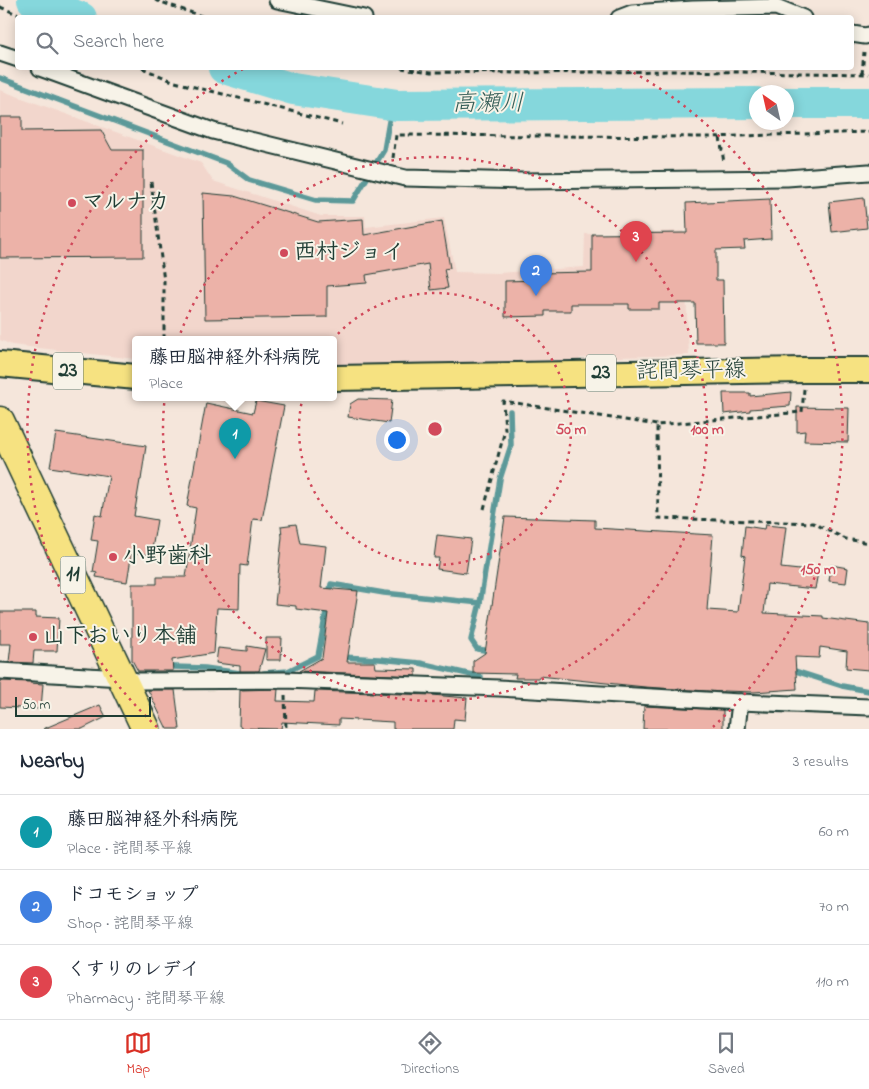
<!DOCTYPE html>
<html lang="en">
<head>
<meta charset="utf-8">
<style>
	:root { --surface:#fff; --page:#f6f6f7; --text:#1f2937; --muted:#747a83; --line:#e0e1e3; --accent:#d93025 }
	body { margin:0; font-family:"Indie Flower","Klee One",sans-serif; background:var(--page); color:var(--text) }
	.compass { position:absolute; left:749px; top:85px; width:45px; height:45px; border-radius:50%; background:var(--surface); box-shadow:0 2px 12px #0003; rotate:326deg }
	.scale { position:absolute; left:15px; bottom:12px; width:136px; box-sizing:border-box; padding-left:5px; border:2px solid #1f3d34; border-top:0; font-size:14px; line-height:18px; white-space:nowrap; color:#1f3d34; -webkit-text-stroke:4px #f7f3e8; paint-order:stroke }
	.you { position:absolute; left:396px; top:439px; width:18px; height:18px; margin:-12px; border:4px solid #fff; border-radius:50%; background:#1a73e8; box-shadow:0 0 0 8px #1a73e833 }
	.badge { display:grid; place-items:center; width:32px; height:32px; border-radius:50%; background:var(--accent); color:#fff; font-size:16px; font-weight:700 }
	.pin { position:absolute; translate:-50% -41px; filter:drop-shadow(0 1px 2px #0008) }
	.pin::after { content:''; position:absolute; top:26px; width:18px; height:15px; background:inherit; clip-path:polygon(0 0,100% 0,50% 100%) }
	.popup { position:absolute; left:132px; top:336px; width:205px; height:65px; box-sizing:border-box; display:grid; place-content:center; border-radius:5px; background:var(--surface); filter:drop-shadow(0 1px 4px #0005); font-size:16px; white-space:nowrap; color:var(--muted) }
	.popup b { font-size:19px; color:var(--text) }
	.popup::after { content:''; position:absolute; left:50%; top:100%; margin-left:-10px; border:10px solid transparent; border-top-color:var(--surface) }
	.list { margin:0; padding:0; list-style:none }
	h2 { display:flex; justify-content:space-between; align-items:center; height:65px; margin:0; padding:0 20px; font-size:21px }
	h2 small { font-size:16px; font-weight:400; color:var(--muted) }
	.list li { display:grid; grid-template-columns:32px 1fr auto; gap:15px; align-items:center; box-sizing:border-box; height:75px; padding:0 20px; border-top:1px solid var(--line) }
	.list b { display:block; font-size:19px; white-space:nowrap }
	.list p { margin:0; font-size:16px; white-space:nowrap; color:var(--muted) }
	.list em { font-size:16px; font-style:normal; color:var(--muted) }
	.icon { flex:none; width:28px; height:28px; fill:none; stroke:currentColor; stroke-width:2; stroke-linecap:round; stroke-linejoin:round }
	.map { position:relative; flex:none; width:869px; height:729px; overflow:hidden }
	.search { position:absolute; background:var(--surface); box-shadow:0 2px 12px #0003; left:15px; right:15px; top:15px; height:55px; display:flex; align-items:center; gap:12px; box-sizing:border-box; padding:0 18px; border-radius:5px; color:var(--muted); font-size:19px }
	.sheet { height:290px; background:var(--surface) }
	nav { display:flex; justify-content:space-around; align-items:center; box-sizing:border-box; height:70px; border-top:1px solid var(--line); background:var(--surface); font-size:14px; color:var(--muted) }
	nav a { display:grid; justify-items:center; gap:2px }
	nav .on { color:var(--accent) }
	.map>svg:first-child { display:block }
	.built { fill:#f2d6cc }
	.lines { fill:none; stroke-linecap:round; stroke-linejoin:round }
	.stream { stroke:#5c9999; stroke-width:5.5 }
	.river { stroke:#85d7dc; stroke-width:32 }
	.building { fill:#ecb2a8; stroke:#1f3d34 }
	.street-casing { stroke:#1f3d34; stroke-width:19 }
	.primary-casing { stroke:#1f3d34; stroke-width:28 }
	.highway-casing { stroke:#1f3d34; stroke-width:31 }
	.path { stroke:#1f3d34; stroke-width:3; stroke-dasharray:5 4; stroke-linecap:butt }
	.street { stroke:#f7f3e8; stroke-width:15 }
	.primary { stroke:#f6e281; stroke-width:24 }
	.highway { stroke:#f6e281; stroke-width:28 }
	.ring { fill:none; stroke:#d1495b; stroke-width:2.5; stroke-dasharray:2.5 5 }
	.poi-dot { fill:#d1495b; stroke:#f7f3e8; stroke-width:2 }
	.labels { text-anchor:middle; dominant-baseline:central; stroke-width:4; stroke-linejoin:round; paint-order:stroke }
	.shield { fill:#f7f3e8; stroke:#60746a; stroke-width:1 }
	.shield-label { font-size:21px; font-weight:bold; fill:#1f3d34 }
	.poi-label { font-size:22px; font-weight:bold; fill:#1f3d34; stroke:#f7f3e8; text-anchor:start }
	.street-label { font-size:22px; fill:#1f3d34; stroke:#f7f3e8 }
	.water-label { font-size:24px; font-style:italic; fill:#335c56; stroke:#f7f3e8 }
	.centre { fill:#d1495b; stroke:#f7f3e8; stroke-width:2.5 }
	.ring-label { font-size:15px; text-anchor:middle; font-weight:bold; fill:#d1495b; stroke:#f7f3e8; stroke-width:4; stroke-linejoin:round; paint-order:stroke }
</style>
</head>
<body>
<div class="map">
<svg width="869" height="729" viewBox="0 0 869 729">
	<rect width="100%" height="100%" fill="#f5e6db"/>
	<filter id="ink" filterUnits="userSpaceOnUse"><feTurbulence type="fractalNoise" baseFrequency=".02" numOctaves="2"/><feDisplacementMap in="SourceGraphic" scale="10" xChannelSelector="R" yChannelSelector="G"/><feConvolveMatrix kernelMatrix="1 2 1 2 8 2 1 2 1" color-interpolation-filters="sRGB"/></filter>
	<g filter="url(#ink)">
		<!-- built -->
		<path class="built" d="M0,90l201,73 12,18 108,35h44l1,11 78,-9 11,54 43,1 86,-6 1,-33 98,-3 6,124 -109,3 -2,7 -244,3v-28h-198v19l-124,-14 -12,-5z"/>
		<g class="lines">
			<!-- stream -->
			<g class="stream">
				<path d="M0,78l226,85 23,17 67,20 37,1 31,-51 8,-46"/>
				<path d="M329,595l2,-11 53,9 96,10 20,-124 11,-34 -1,-34"/>
				<path d="M480,603l-9,37 6,9 14,2"/>
				<path d="M342,657l37,2 41,4 61,14"/>
				<path d="M174,667l31,1 42,6"/>
				<path d="M789,669l53,17 27,5"/>
				<path d="M264,673l24,-2 30,-15 9,-49"/>
			</g>
			<!-- river -->
			<g class="river">
				<path d="M33,0l48,18"/>
				<path d="M224,68l69,21 104,16 359,-2"/>
				<path d="M786,103h83"/>
			</g>
		</g>
		<!-- building -->
		<g class="building">
			<path d="M0,117h22v14l79,-1 11,20h31v107l-143,1z"/>
			<path d="M203,193l31,3 84,26 45,-3 1,16 78,-14 8,47 -6,1 4,19 -17,2 -3,-26 -62,11 1,8 -40,3v31l-122,2z"/>
			<path d="M864,198l3,30 -35,4 -3,-30z"/>
			<path d="M770,199l1,40 -27,2 1,8 -29,1v30h7l1,63h-28l-1,-40h-36v6h-30v-5h-58v7h-26v5l-40,1v-36l34,-1v-7l53,-1v-38l95,-1 -1,-30z"/>
			<path d="M791,392l-1,14 -40,3v2l-26,3 -1,-21h27v3z"/>
			<path d="M358,399l34,1 -3,23 -41,-6 2,-13z"/>
			<path d="M256,401l28,5 -22,114 -9,-1 -6,47 -7,-1 -1,44 -22,-1 -3,45 -42,7 1,11h-35l-6,-11v-76h25v-7h29l10,-69 -9,-2 19,-103 47,10z"/>
			<path d="M797,407l52,1 -1,34 -44,-1 1,-10 -8,1z"/>
			<path d="M56,433l90,13 -5,34h-1l-6,36 23,4 -6,35 -19,-3 -5,30 -31,-5 1,-4 -4,-1 5,-31 -7,-1 4,-26 7,2 7,-40 -59,-9z"/>
			<path d="M505,517l90,3v8l118,7 -6,75 31,2 7,-56 -3,-1 3,-29 19,3 1,-4 21,2 -5,41 37,4 -3,17 -48,-5 -3,29 59,3v2l46,6v46l-23,-2 1,-17 -27,-4 -1,11 -24,-1 2,32 -43,3 -31,-1v1l-78,-5 -106,-11v2h-24l1,-4 -43,-1v-12l12,-8z"/>
			<path d="M296,524l4,19 26,3 -5,42 37,3 -11,71h28l1,6 40,1v7l-117,-5 23,-13 6,-45 -32,-4v-3l-21,-2 7,-67 -1,-11z"/>
			<path d="M437,535l34,4 -5,34 -29,-4 2,-11h-5z"/>
			<path d="M831,565l17,3 -2,15 -17,-2z"/>
			<path d="M0,612h36v5l23,1 -2,33h-23l-1,12 -24,-1 2,-18h-11z"/>
			<path d="M266,638h16l-1,22h-15z"/>
			<path d="M247,646l18,3 -6,22h-19v-5l-24,-3 2,-15 29,3z"/>
			<path d="M0,681l31,1 -1,1 13,1 -2,25 -41,-2z"/>
			<path d="M278,689l-1,12 37,1 1,-11 117,4 35,3 -2,22 -11,-1 -1,10h-60v-7l-54,-3v6l-57,-3 -1,7 -40,-1v-2h-2l1,-36z"/>
			<path d="M148,690h27l5,39h-13z"/>
			<path d="M100,705l6,12 -24,12h-39z"/>
			<path d="M644,706l79,4v19h-80z"/>
		</g>
		<g class="lines">
			<defs>
				<g id="street">
					<path d="M277,0l87,18"/>
					<path d="M619,18l13,-5 61,-4 83,-2 27,11"/>
					<path d="M852,34l13,2 4,-1"/>
					<path d="M0,53l18,6"/>
					<path d="M40,68l173,63 192,47 117,3 265,-3 82,-6"/>
					<path d="M0,671l122,7 16,3 146,-1 215,8 241,14 129,5"/>
					<path d="M737,729l3,-27"/>
				</g>
				<g id="primary">
					<path d="M0,364l136,13"/>
					<path d="M334,378l471,-8h64"/>
				</g>
				<path id="highway" d="M0,421l146,308"/>
			</defs>
			<!-- street casing -->
			<use href="#street" class="street-casing"/>
			<!-- primary casing -->
			<use href="#primary" class="primary-casing"/>
			<!-- highway casing -->
			<use href="#highway" class="highway-casing"/>
			<!-- path -->
			<g class="path">
				<path d="M155,0l52,18"/>
				<path d="M0,7l27,11"/>
				<path d="M142,68l33,14 167,42"/>
				<path d="M401,68l30,4 91,1 152,-2 195,3"/>
				<path d="M566,68l1,5"/>
				<path d="M862,74l2,-22"/>
				<path d="M720,137l4,26"/>
				<path d="M393,158l3,-23 313,2 160,-5"/>
				<path d="M151,182l13,99v59"/>
				<path d="M804,389l-2,23 -145,13 1,93 155,5 33,16 23,4"/>
				<path d="M484,509l21,-79 -2,-29 154,24"/>
				<path d="M285,695l1,34"/>
			</g>
			<!-- street -->
			<use href="#street" class="street"/>
			<!-- primary -->
			<use href="#primary" class="primary"/>
			<!-- highway -->
			<use href="#highway" class="highway"/>
		</g>
	</g>
	<!-- distance rings -->
	<g class="ring">
		<circle cx="435" cy="429" r="136"/>
		<circle cx="435" cy="429" r="272"/>
		<path d="M157 727A408 408 0 0 1 243 69M627 69A408 408 0 0 1 713 727"/>
	</g>
	<!-- markers -->
	<g class="poi-dot">
		<circle cx="72" cy="203" r="5"/>
		<circle cx="284" cy="253" r="5"/>
		<circle cx="113" cy="557" r="5"/>
		<circle cx="33" cy="637" r="5"/>
	</g>
	<g class="labels">
		<!-- shield labels -->
		<g class="shield">
			<rect x="53" y="352.5" width="30" height="37" rx="4"/>
			<rect x="586" y="354.5" width="30" height="37" rx="4"/>
			<rect x="60.5" y="556.5" width="25" height="37" rx="4"/>
		</g>
		<g class="shield-label">
			<text x="68" y="371">23</text>
			<text x="601" y="373">23</text>
			<text x="73" y="575">11</text>
		</g>
		<!-- poi labels -->
		<g class="poi-label">
			<text x="82" y="203">マルナカ</text>
			<text x="294" y="253">西村ジョイ</text>
			<text x="123" y="557">小野歯科</text>
			<text x="43" y="637">山下おいり本舗</text>
		</g>
		<!-- street labels -->
		<g class="street-label">
			<text transform="translate(691 372) rotate(-1)">詫間琴平線</text>
		</g>
		<!-- water labels -->
		<g class="water-label">
			<text x="488" y="104">高瀬川</text>
		</g>
	</g>
	<circle cx="435" cy="429" r="8" class="centre"/>
	<g class="ring-label">
		<text x="571" y="434">50 m</text>
		<text x="707" y="434">100 m</text>
		<text x="818" y="574">150 m</text>
	</g>
</svg>
<svg class="compass" viewBox="-18 -18 36 36"><path d="M0-13l5 13h-10z" fill="#e53935"/><path d="M0 13l5-13h-10z" fill="#747a83"/></svg>
<div class="scale">50 m</div>
<div class="you"></div>
<div class="pin badge" style="left:235px;top:459px;background:#0f9aa8">1</div>
<div class="popup"><b>藤田脳神経外科病院</b>Place</div>
<div class="pin badge" style="left:536px;top:296px;background:#3f7fe0">2</div>
<div class="pin badge" style="left:636px;top:262px;background:#e0444e">3</div>
<div class="search"><svg class="icon" aria-label="search" viewBox="0 0 24 24"><circle cx="10" cy="10" r="6"/><path d="M15 15l6 6"/></svg>Search here</div>
</div>
<section class="sheet">
<h2>Nearby<small>3 results</small></h2>
<ul class="list">
<li><span class="badge" style="background:#0f9aa8">1</span><div><b>藤田脳神経外科病院</b><p>Place · 詫間琴平線</p></div><em>60 m</em></li>
<li><span class="badge" style="background:#3f7fe0">2</span><div><b>ドコモショップ</b><p>Shop · 詫間琴平線</p></div><em>70 m</em></li>
<li><span class="badge" style="background:#e0444e">3</span><div><b>くすりのレデイ</b><p>Pharmacy · 詫間琴平線</p></div><em>110 m</em></li>
</ul>
</section>
<nav>
<a class="on"><svg class="icon" aria-label="map" viewBox="0 0 24 24"><path d="M3 6l6-2 6 2 6-2v14l-6 2-6-2-6 2zM9 4v14M15 6v14"/></svg>Map</a>
<a><svg class="icon" aria-label="directions" viewBox="0 0 24 24"><path d="M12 3l9 9-9 9-9-9zM9 14v-3h6M13 9l2 2-2 2"/></svg>Directions</a>
<a><svg class="icon" aria-label="saved" viewBox="0 0 24 24"><path d="M7 4h10v16l-5-4-5 4z"/></svg>Saved</a>
</nav>
</body>
</html>
